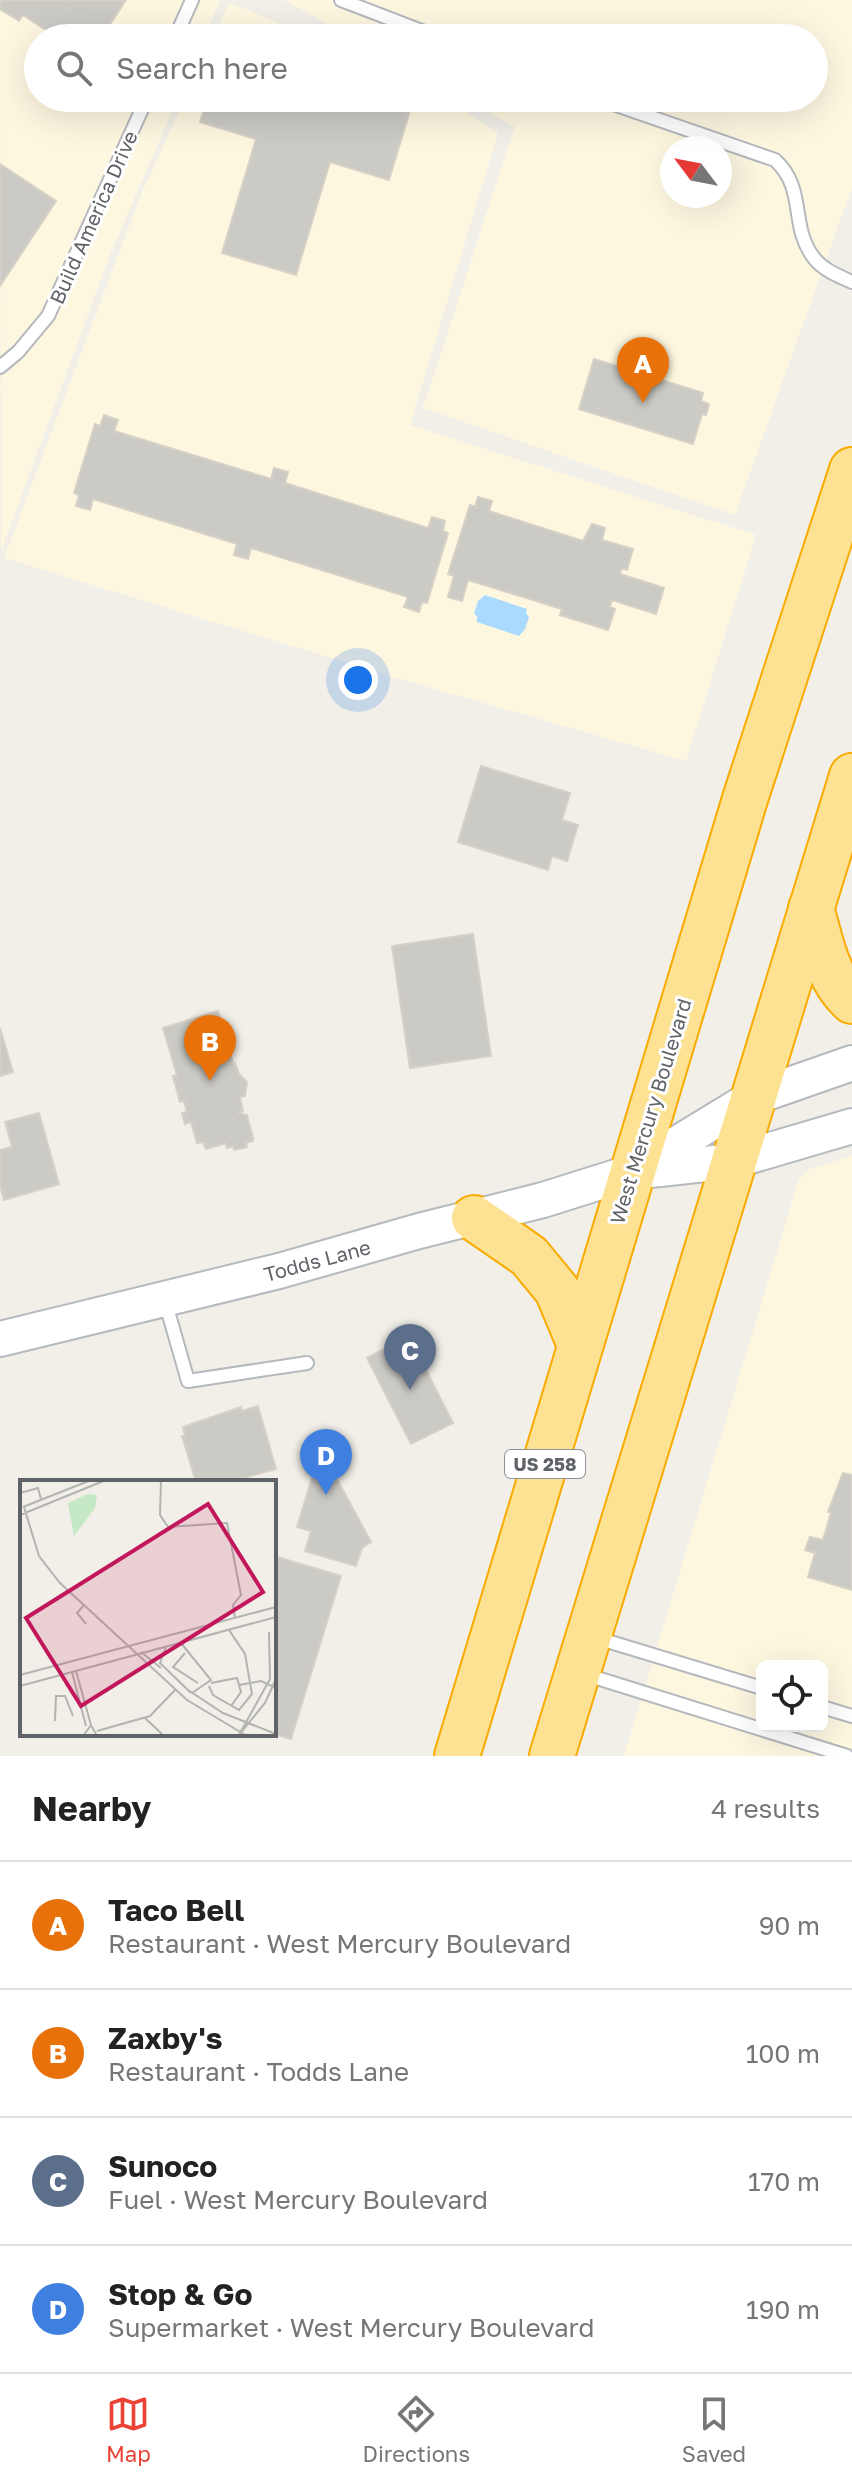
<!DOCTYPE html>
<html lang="en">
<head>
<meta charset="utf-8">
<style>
	:root { --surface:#fff; --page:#f2f2f2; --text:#222; --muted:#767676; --line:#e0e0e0; --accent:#ea4335 }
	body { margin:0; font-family:"Golos Text",sans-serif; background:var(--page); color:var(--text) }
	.controls { position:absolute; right:24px; bottom:24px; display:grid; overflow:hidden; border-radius:12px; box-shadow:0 8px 32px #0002 }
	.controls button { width:72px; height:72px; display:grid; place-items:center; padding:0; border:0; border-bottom:2px solid var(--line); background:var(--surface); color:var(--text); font:40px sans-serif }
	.compass { position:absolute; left:660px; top:136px; width:72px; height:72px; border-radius:50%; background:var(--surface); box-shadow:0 8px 32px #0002; rotate:302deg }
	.you { position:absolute; left:358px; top:680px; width:28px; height:28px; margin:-20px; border:6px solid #fff; border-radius:50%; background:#1a73e8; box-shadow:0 0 0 12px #1a73e833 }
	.badge { display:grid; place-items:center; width:52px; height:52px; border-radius:50%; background:var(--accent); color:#fff; font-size:26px; font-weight:700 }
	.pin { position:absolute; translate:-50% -66px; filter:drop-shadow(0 2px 4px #0008) }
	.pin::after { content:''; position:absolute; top:42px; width:28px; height:24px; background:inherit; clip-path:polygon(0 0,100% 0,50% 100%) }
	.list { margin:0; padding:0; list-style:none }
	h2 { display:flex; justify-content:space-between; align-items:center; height:104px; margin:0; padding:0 32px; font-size:34px }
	h2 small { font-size:26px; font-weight:400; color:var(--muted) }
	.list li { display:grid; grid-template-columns:52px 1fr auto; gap:24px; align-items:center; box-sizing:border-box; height:128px; padding:0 32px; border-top:2px solid var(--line) }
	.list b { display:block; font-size:30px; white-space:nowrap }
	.list p { margin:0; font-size:26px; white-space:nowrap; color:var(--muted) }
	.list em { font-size:26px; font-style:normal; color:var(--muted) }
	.icon { flex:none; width:44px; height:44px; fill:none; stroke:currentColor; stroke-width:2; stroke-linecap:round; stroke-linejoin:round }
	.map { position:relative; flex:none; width:852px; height:1756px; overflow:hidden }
	.search { position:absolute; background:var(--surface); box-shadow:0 8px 32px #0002; left:24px; right:24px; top:24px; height:88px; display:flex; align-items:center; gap:20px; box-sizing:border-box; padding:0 28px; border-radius:44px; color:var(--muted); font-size:30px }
	.sheet { height:616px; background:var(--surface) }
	nav { display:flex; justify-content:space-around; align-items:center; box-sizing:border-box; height:112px; border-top:2px solid var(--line); background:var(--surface); font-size:22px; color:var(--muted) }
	nav a { display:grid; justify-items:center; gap:4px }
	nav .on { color:var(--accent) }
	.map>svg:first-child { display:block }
	.commercial { fill:#fef7e0; fill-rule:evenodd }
	.water { fill:#aadaff }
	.building { fill:#cccac5; stroke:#d6d1c6; stroke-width:2 }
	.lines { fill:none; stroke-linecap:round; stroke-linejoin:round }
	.lane-casing { stroke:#b5b8bc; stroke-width:16 }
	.secondary-casing { stroke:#b6babf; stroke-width:38 }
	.highway-casing { stroke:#f9ab00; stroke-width:48 }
	.lane { stroke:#fff; stroke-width:12 }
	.secondary { stroke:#fff; stroke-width:34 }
	.highway { stroke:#fde293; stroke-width:44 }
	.labels { text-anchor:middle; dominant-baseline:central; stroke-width:6; stroke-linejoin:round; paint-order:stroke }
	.shield { fill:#fff; stroke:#8f9295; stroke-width:2 }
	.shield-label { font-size:18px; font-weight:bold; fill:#5f6368 }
	.street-label { font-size:20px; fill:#5f6368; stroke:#fff }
	.inset-road { fill:none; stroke:#b3b3b1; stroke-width:2 }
	.view { fill:#c2185b; fill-opacity:0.15; stroke:#c2185b; stroke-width:4 }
	.inset-edge { fill:none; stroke:#5f6368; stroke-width:4 }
</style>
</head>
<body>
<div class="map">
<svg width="852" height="1756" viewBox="0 0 852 1756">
	<rect width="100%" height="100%" fill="#f1efe8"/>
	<!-- commercial -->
	<g class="commercial">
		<path d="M0,0h220l-16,38h-166v60h140l-67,154 -110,299z"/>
		<path d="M284,0h568v187l-117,328 -312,-107 92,-281 -52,-29h351v-60h-460zM672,148h48v48h-48z"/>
		<path d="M229,2l84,36h-100z"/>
		<path d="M185,98h260l53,35 -88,292 346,110 -70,226 -276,-79 -406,-124 137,-363z"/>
		<path d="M852,1156v600h-228l175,-577 11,-10zM762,1666h60v60h-60z"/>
	</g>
	<!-- water -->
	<path class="water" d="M485,595l42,14 -1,4 3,4 -4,12 -6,7 -42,-14v-6l-3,-2 4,-13z"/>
	<!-- building -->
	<g class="building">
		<path d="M0,0h126l-25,38h-43l-35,-23 -4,6 -19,-12z"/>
		<path d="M208,98h185l19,6 -23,76 -59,-18 -34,113 -74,-22 34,-114 -56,-17z"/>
		<path d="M0,164l56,37 -56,85z"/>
		<path d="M594,359l109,34 -2,8 8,3 -3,11 -4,-1 -9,30 -114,-35z"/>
		<path d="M104,415l14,5 -4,11 157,48 3,-11 14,4 -3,11 143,45 4,-11 13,4 -2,10 5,2 -21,70 -5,-1 -3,10 -15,-5 4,-10 -157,-49 -3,11 -14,-4 3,-11 -144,-45 -3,11 -14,-4 3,-11 -5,-2 21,-69 5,2z"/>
		<path d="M478,497l14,4 -3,10 94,30 9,-17 13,4 -3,12 31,9 -6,21 -5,-2 -2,6 44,14 -8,26 -44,-14 -2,7 5,2 -7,21 -48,-15 2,-6 -94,-29 -6,21 -14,-4 6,-21 -6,-2 22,-69 5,2z"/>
		<path d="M481,766l89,27 -8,27 16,5 -11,36 -15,-5 -4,14 -90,-28z"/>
		<path d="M473,934l18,122 -81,12 -18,-122z"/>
		<path d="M218,1011l15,52h2l4,11 8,8 -2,14 -5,1 3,14 -4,2 8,2 6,23v3l-7,2 1,4 -13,3 -1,-4 -6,2 -1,-5 -20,6 -3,-7 -6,1 -6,-21 -6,2 -3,-11 5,-1 -3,-11 -4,1 -7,-26 4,-1 -14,-47z"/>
		<path d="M0,1028l13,44 -13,4z"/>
		<path d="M39,1113l20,71 -55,16 -4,-14v-36l12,-3 -7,-25z"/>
		<path d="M409,1336l44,87 -42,21 -44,-86z"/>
		<path d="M258,1406l18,63 -47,13h-33l-14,-46h3l-2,-9 58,-20 1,4z"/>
		<path d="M325,1457l46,85 -9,6 -6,18 -51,-15 6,-20 -14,-4 20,-65z"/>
		<path d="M843,1473l9,2v115l-44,-13 7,-24 -10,-3 5,-13 13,3 8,-27 -3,-1z"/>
		<path d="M274,1556l67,20 -50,163 -17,-5z"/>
	</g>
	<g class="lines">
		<defs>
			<g id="lane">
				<path d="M341,0l99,38"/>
				<path d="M175,38l17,-38"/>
				<path d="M596,98l179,62c32,29 14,66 39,98 9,12 25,18 38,24"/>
				<path d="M0,367l18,-15 30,-36 99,-218"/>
				<path d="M165,1301l23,80 119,-18"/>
				<path d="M597,1638l165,50"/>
				<path d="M584,1674l263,82"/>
				<path d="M822,1707l30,9"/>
			</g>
			<g id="secondary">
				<path d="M639,1167l113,-69 100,-35"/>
				<path d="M0,1339l279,-68 140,-40 124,-31 89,-28 101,-11 119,-35"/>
			</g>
			<g id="highway">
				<path d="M811,908c10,33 15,69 41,93"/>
				<path d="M474,1218l55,38 28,34 23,55"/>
				<path d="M457,1756l288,-957 107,-329"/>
				<path d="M552,1756l300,-980"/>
			</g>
		</defs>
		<!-- lane casing -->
		<use href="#lane" class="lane-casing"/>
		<!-- secondary casing -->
		<use href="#secondary" class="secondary-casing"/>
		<!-- highway casing -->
		<use href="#highway" class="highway-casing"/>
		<!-- lane -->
		<use href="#lane" class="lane"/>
		<!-- secondary -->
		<use href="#secondary" class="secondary"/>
		<!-- highway -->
		<use href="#highway" class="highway"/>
	</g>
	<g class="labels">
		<!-- shield labels -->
		<rect class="shield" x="505" y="1450" width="80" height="28" rx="6"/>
		<g class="shield-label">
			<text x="545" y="1464">US 258</text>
		</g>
		<!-- street labels -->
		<g class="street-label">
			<text transform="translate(93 217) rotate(-66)">Build America Drive</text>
			<text transform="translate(650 1111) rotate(-73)">West Mercury Boulevard</text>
			<text transform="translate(317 1260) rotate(-15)">Todds Lane</text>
		</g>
	</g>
	<!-- overview -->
	<g transform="translate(20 1480)">
		<rect width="256" height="256" fill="#f1efe8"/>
		<path d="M68,14l9,1 -2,13 -21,28 -6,-33z" fill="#c5e8c5"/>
		<path class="inset-road" d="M141,0l-1,35 8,12 59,-4 14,72 -8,10 2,13M0,13l18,-5 3,11M3,27l68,-27M4,27l15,49 21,27 127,117 60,36M0,35l86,-35M64,125l-7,8 9,11M161,163l30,37 -19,13M146,167l-6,16 31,30M121,172l20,16M165,173l-12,14 25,16M56,191l15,54M52,192l14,54M0,195l256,-68M191,203l26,-5 4,14 -10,14M219,205l22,-4 15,7M0,206l256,-69M189,206l4,9 26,15 13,-16 -7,-40 -16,-24M168,210l35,23 53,21M125,238l19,18M35,241l1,-25h9l8,20M77,251l53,-15 25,-26M220,253l30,-54 -1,-47M63,256l8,-11 6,11M218,256l27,-33 11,-24"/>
		<path class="view" d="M188,24l55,88 -182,114 -55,-88z"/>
		<rect width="256" height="256" class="inset-edge"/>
	</g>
</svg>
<div class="controls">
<button><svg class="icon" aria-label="locate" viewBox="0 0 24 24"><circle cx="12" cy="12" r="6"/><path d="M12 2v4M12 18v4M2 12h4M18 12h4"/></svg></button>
</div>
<svg class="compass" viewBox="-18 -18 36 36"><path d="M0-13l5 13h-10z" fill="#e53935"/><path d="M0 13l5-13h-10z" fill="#767676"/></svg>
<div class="you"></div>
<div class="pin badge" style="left:643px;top:403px;background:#e8710a">A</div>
<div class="pin badge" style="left:210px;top:1081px;background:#e8710a">B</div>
<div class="pin badge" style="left:410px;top:1390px;background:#5c6f8a">C</div>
<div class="pin badge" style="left:326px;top:1495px;background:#3f7fe0">D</div>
<div class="search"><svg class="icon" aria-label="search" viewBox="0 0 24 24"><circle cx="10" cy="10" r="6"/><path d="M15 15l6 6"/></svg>Search here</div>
</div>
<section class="sheet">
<h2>Nearby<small>4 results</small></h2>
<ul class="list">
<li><span class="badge" style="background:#e8710a">A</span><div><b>Taco Bell</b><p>Restaurant · West Mercury Boulevard</p></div><em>90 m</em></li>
<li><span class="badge" style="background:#e8710a">B</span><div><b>Zaxby's</b><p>Restaurant · Todds Lane</p></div><em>100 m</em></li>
<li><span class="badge" style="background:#5c6f8a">C</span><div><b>Sunoco</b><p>Fuel · West Mercury Boulevard</p></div><em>170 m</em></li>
<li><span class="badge" style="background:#3f7fe0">D</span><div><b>Stop &amp; Go</b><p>Supermarket · West Mercury Boulevard</p></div><em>190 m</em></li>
</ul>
</section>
<nav>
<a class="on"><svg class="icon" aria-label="map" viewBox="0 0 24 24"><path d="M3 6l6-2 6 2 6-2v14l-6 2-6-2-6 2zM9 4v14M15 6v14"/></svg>Map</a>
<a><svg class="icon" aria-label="directions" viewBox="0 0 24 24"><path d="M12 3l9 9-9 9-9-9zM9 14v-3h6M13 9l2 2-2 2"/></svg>Directions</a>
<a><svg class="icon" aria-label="saved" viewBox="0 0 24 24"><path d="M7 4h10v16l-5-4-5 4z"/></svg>Saved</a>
</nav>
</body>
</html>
